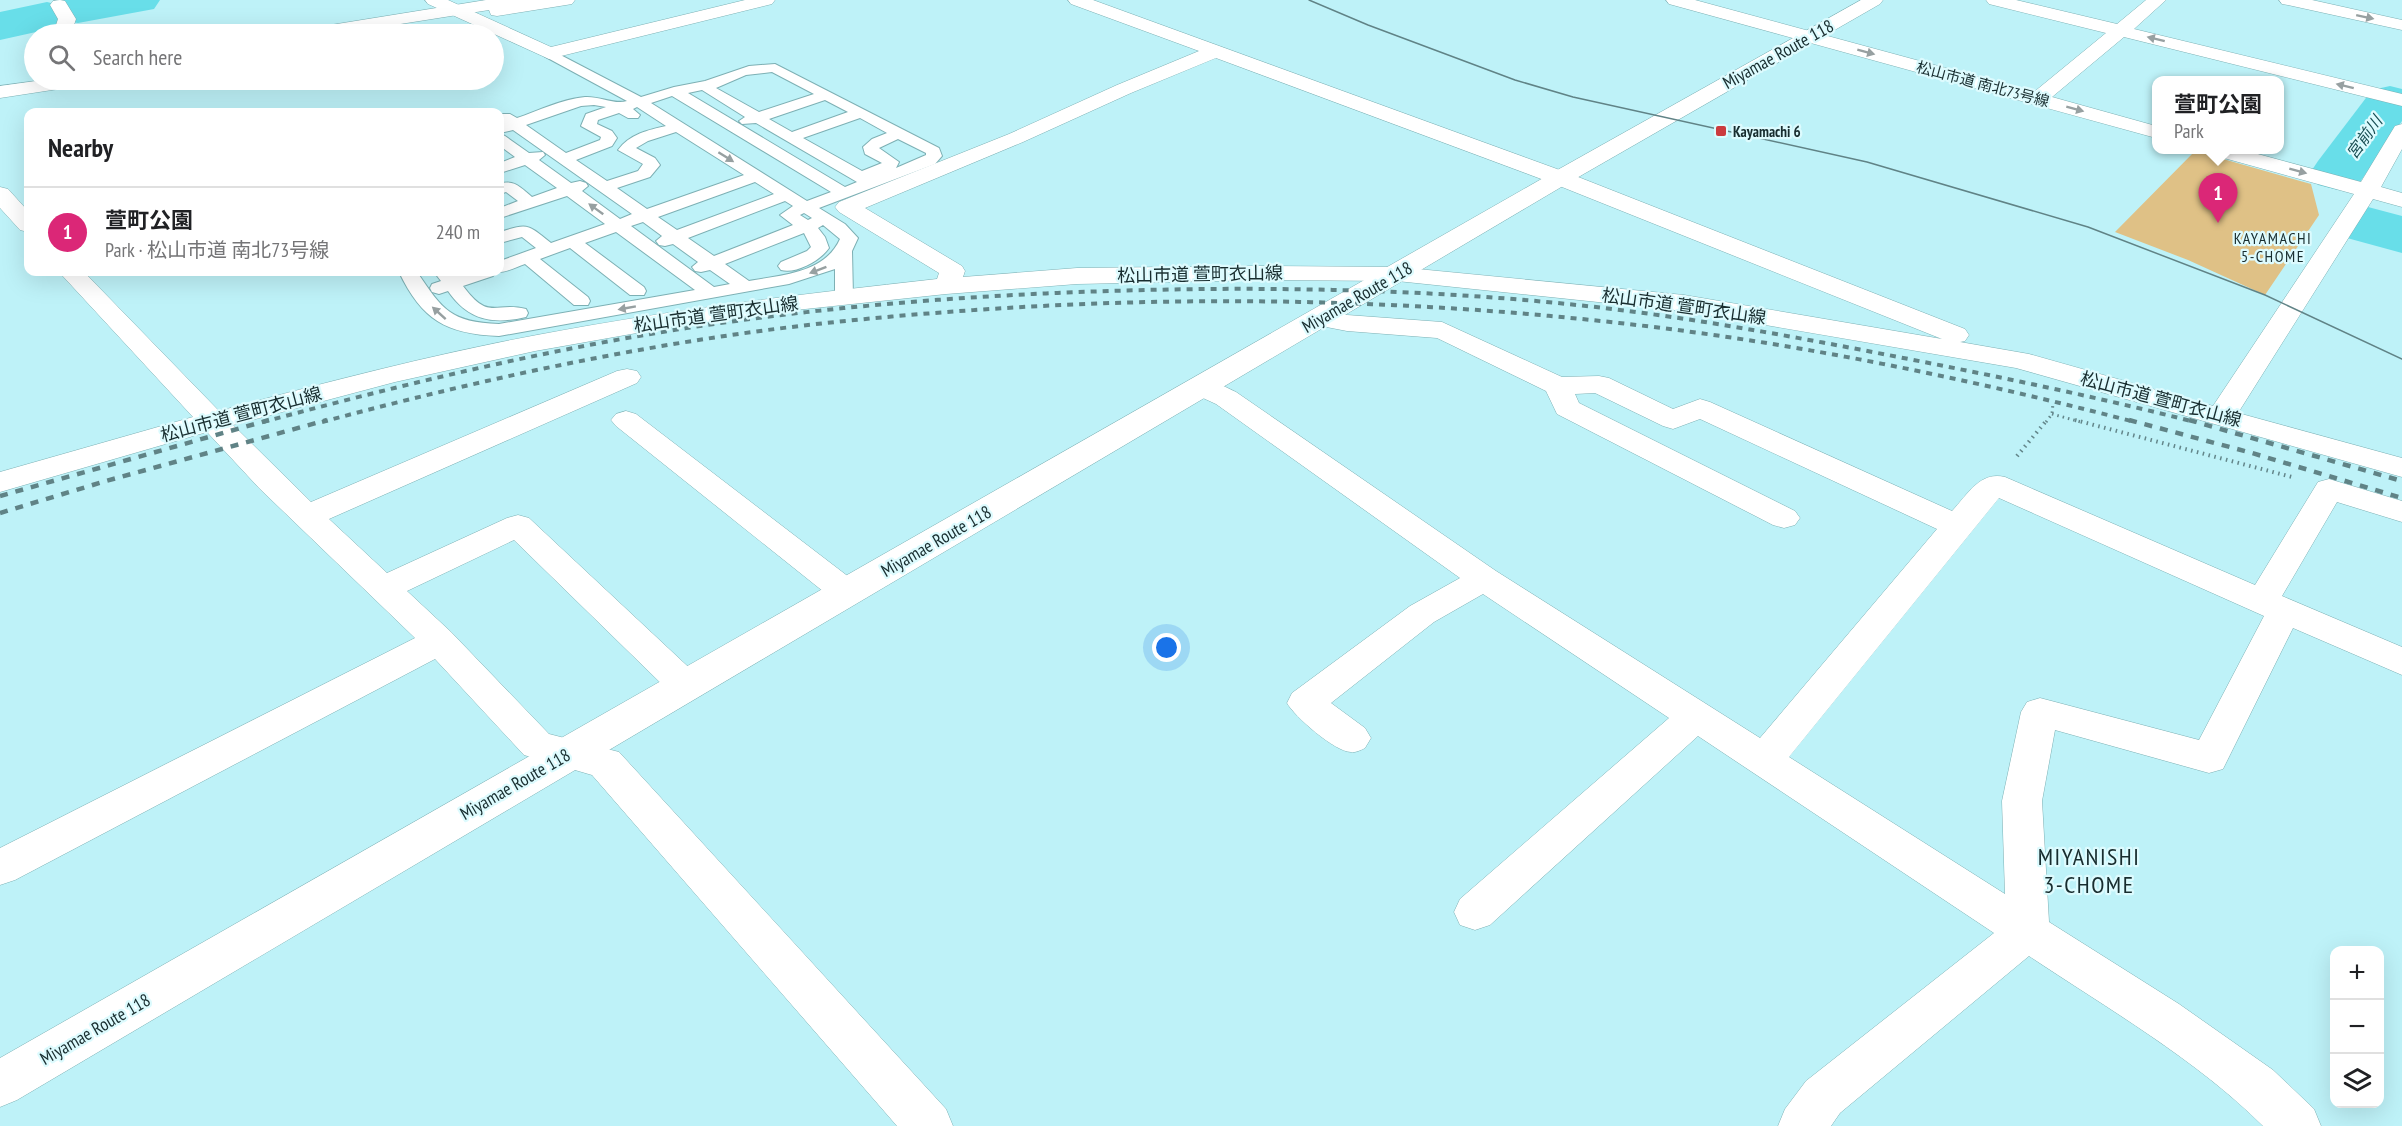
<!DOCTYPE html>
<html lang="en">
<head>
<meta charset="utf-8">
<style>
	:root { --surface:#fff; --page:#f2f2f2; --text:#202124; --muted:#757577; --line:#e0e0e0; --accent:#db2777 }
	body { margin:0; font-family:"PT Sans Narrow","Noto Sans JP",sans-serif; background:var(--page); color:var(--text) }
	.controls { position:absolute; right:18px; bottom:18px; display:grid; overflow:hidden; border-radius:12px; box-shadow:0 6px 24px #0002 }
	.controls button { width:54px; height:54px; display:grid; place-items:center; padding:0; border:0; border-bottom:2px solid var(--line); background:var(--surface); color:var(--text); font:30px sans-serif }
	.you { position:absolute; left:1167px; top:648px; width:21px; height:21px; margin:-15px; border:4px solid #fff; border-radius:50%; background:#1a73e8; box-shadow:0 0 0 9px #1a73e833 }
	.badge { display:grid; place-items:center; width:39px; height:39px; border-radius:50%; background:var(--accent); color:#fff; font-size:20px; font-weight:700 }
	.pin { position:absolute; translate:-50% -50px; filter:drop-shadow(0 2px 3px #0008) }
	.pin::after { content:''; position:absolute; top:32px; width:21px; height:18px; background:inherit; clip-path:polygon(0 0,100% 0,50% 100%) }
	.popup { position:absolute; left:2152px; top:76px; width:132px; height:78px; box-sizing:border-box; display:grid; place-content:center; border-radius:12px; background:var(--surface); filter:drop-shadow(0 2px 4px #0005); font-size:20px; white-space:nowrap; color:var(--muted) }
	.popup b { font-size:22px; color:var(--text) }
	.popup::after { content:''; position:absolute; left:50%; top:100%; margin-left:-12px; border:12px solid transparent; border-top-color:var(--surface) }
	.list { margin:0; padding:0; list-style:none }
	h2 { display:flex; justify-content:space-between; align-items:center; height:78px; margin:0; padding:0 24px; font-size:26px }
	h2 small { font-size:20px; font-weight:400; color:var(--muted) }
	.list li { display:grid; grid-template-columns:39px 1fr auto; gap:18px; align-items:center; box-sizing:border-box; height:90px; padding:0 24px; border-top:2px solid var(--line) }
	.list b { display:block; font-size:22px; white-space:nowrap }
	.list p { margin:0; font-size:20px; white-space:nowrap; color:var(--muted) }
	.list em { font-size:20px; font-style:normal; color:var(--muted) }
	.icon { flex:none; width:33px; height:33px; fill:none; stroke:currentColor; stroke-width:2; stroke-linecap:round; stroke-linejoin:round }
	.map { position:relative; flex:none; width:2402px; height:1126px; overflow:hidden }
	.search { position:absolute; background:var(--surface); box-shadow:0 6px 24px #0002; left:24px; top:24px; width:480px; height:66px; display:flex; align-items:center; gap:15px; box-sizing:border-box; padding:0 21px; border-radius:33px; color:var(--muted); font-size:22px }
	.panel { position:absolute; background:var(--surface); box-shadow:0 6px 24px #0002; left:24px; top:108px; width:480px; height:168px; border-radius:12px }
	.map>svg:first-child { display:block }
	.green { fill:#dfc186 }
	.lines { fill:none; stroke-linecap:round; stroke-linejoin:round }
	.river { fill:#68dee9; fill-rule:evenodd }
	.lane-casing { stroke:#7db0b4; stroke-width:2 }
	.street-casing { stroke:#7db0b4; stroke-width:1 }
	.secondary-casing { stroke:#7db0b4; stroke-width:1 }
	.path-far1 { stroke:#63868a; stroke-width:3; stroke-dasharray:1.5 4; stroke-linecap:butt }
	.path { stroke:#63868a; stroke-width:4; stroke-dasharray:1.5 4.5; stroke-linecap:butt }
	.lane { fill:#fff; fill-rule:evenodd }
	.street { fill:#fff; fill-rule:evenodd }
	.secondary { fill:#fff; fill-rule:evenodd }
	.tram { stroke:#608386; stroke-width:1.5 }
	.rail-far1 { stroke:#608386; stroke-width:4; stroke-dasharray:6 6; stroke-linecap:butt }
	.rail { stroke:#608386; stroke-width:4.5; stroke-dasharray:8 8; stroke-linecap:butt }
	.oneway { fill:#97a0a1 }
	.poi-dot { fill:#cb3b3f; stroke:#ddfbfe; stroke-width:2 }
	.labels { text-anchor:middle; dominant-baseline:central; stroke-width:4.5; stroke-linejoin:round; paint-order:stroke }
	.far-street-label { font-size:15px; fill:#182d2f; stroke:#ddfbfe }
	.far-poi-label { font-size:15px; font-weight:bold; fill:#182d2f; stroke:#ddfbfe; text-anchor:start }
	.far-water-label { font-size:16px; font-style:italic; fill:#194e53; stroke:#ddfbfe }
	.far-neighbourhood-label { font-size:16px; letter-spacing:1.5px; fill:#182d2f; stroke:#ddfbfe }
	.street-label { font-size:18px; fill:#182d2f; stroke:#ddfbfe }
	.near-neighbourhood-label { font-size:24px; letter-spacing:1.5px; fill:#182d2f; stroke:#ddfbfe }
</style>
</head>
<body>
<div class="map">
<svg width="2402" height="1126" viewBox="0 0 2402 1126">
	<rect width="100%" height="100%" fill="#bef2f8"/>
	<!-- green -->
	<path class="green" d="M2195,151l116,33 8,31 -54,80 -77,-35 -73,-28z"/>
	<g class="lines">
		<!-- river -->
		<g class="river">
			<path d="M62,0h98l-6,9 -76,14 -12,-2 -3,5 -63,14v-28l47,-10 12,3z"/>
			<path d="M2390,86l12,3v32l-44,64 -20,5 -20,-5 -8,-12 8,-12 54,-71z"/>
			<path d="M2368,207l34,9v37l-55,-15 -9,-13 9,-13z"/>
		</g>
		<defs>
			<g id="lane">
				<path d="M549,49l92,48 33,-10 31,-6 44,-15 26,-2 164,84 3,8 -7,8 -116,44 26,16 13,14 -6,13 1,46 -2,4h-14l-2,-4v-28l-46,15 -290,52c-53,-2 -77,-16 -100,-64h18c26,38 33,50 82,52l196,-34 -79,-58 -31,11 59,44 2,4 -2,4h-14l-60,-47 -30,11 48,38 2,4 -2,4h-14l-49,-41c-9,3 -19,9 -29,8h4v-11l36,-13 -14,-11 -22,6v-11c29,-9 27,-8 51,11l54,-19 -38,-28 -67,22v-10l18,-7 -12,-9 -6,2v-10c14,-5 21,4 32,13l25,-9 -32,-23 -25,8v-10l15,-6 -15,-11v-12l5,2 24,17 14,-1 2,3 -6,5 32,23 9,-2 6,2 2,3 -6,5 38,28 12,-5 -119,-84 -13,3v-9l3,-1 -3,-3v-6h10l7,4c21,-7 45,-19 68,-21 14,-1 30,8 42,4l-83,-45 -2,-3zM772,72l42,22 -55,18 -43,-24 30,-13zM702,90l43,27 -6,4 3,3 14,-1 101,59 -12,5 -157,-94zM672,96l159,96 -24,9 -156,-98zM825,100l23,12 -56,20 -23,-13zM594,105l12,2 -20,7 -5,12 20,11 -1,3 -34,13 -40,-28 55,-19zM637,107l29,19c-18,4 -36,8 -48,24l25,14 -5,7 -31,10 -31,-21 36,-14 5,-8 -5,-7 -15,-7 1,-4 21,-7 9,5h10l2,-3 -7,-6zM860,118l27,15 -15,6 -9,8 2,7 17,9 -20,8 -59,-33zM676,132l68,43 -97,34 -30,-21 33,-11 10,-12 -5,-7 -19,-10 12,-7zM898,139l28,14v2l-30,13 3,-6 -20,-14zM755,182l19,12 -97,36 -19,-13zM785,201l8,5 -13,9 13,10 -79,31 -26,-18zM804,213l8,5 -4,2 -8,-5zM643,222l19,14 -6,5 3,4 6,1 8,-2 25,18 -6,5 3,4 6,1 9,-2 20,14 -16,3 -83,-61zM823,225l17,14c-15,34 -58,36 -91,42l-24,-17 79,-31 7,14 -4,4 -26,11 -3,4 3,4c15,4 39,-9 48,-22l-4,-11 -7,-9z"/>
				<path d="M434,272h18l4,4 15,-4h25l-3,4 -30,10c27,36 31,15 63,23l2,4 -2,4c-34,8 -58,3 -78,-26l-9,3 -7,-2 -2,-4 2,-4 9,-3z"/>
			</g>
			<g id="street">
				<path d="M60,0l5,1 11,18 -5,15h-18l5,-15 -8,-14 3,-4z"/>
				<path d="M425,0h23l103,47 194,-47h30l-3,4 -223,55 -121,-55z"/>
				<path d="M1068,0h25l475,173 397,156 4,6 -4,6 -5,1 69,12 184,52 141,-212 -141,-39 -3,-5h33l118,32 34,-56 7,-2v25l-21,38 21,6v14l-29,-8 -135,214 164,45v19l-386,-109 -332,-57 -287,-30 -135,-1 -185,4 -131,10 -169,18 -112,16 -130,23 -140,31 -162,43 78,77 306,-131 10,-2 10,2 4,6 -4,6 -308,136 58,54 120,-55 11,-3 11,3 169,158 5,9 -5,9 -13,4 -13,-4 -158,-154 -107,51 44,41 98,102 70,18 327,357 7,17h-56l-305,-351 -68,-20 -89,-96 -420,221 -15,5v-37l415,-210 -156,-150 -52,-56 -207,60v-20l193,-55 -134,-145h25l135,139c105,-28 211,-56 318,-76 132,-25 265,-41 400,-56l2,-6 -100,-61 -4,-5 4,-5 170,-68 108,-49 82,-34 -128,-47zM1216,58l336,125 390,156 -258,-44 -287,-28 -135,-1 -185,2 -114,9 2,-6 -3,-5 -97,-58 158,-66 108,-49z"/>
				<path d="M1666,0h29l339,92 72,-59 -117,-29 -3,-4h30l101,24 29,-24h20l-32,29 268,65v12l-278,-69 -72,60 104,29v12l-487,-134z"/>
				<path d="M2279,0h33l90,20v10l-114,-25 -6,-1z"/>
				<path d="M0,187l8,2 20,22v21l-8,-2 -20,-22z"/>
				<path d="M1320,310l27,5 95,7 120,55 37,-1 10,2 64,31 27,-10 10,3 242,109c16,-17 28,-40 53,-34l250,108 63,-103 11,-3 73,22v21l-65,-20 -55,94 120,51v28l-109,-47 -70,141 -14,4 -154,-43 -13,71 7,121 130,82 94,66 41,39 7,17h-58c-66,-66 -156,-118 -234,-170l-189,157 -9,13h-53l7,-17 21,-28 188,-148 -296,-197 -208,189 -15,5 -15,-5 -6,-13 6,-13 209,-181 -186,-124 -49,28 -103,81 34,25 6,10 -6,10c-4,2 -10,5 -14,4 -16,0 -57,-36 -64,-49l5,-10 118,-87 50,-28 -244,-174 -24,-11 -4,-6 4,-6c17,-4 29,4 44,11l260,179 264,167 177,-209 -237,-110 -27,10 -10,-3 -68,-33 -20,1 4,9 216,108 5,7 -5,7 -11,3 -11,-3 -216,-111 -11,-23 -109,-53 -90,-7 -36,-7 -4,-6 4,-6zM1999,498l265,118 -65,124 -159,-42 -13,4 -6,10 -19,89 3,93 -216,-137z"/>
				<path d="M626,411l10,3 222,170 5,8 -5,8 -12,4 -12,-4 -218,-174 -5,-6 5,-6z"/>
			</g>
			<g id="secondary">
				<path d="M486,0h89l-3,4 -6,1 -69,11 -6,-1 -2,-5 -152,24h-40l3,-4 6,-1z"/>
				<path d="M1861,0h22l-3,4 -312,179 -1551,917 -17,7v-49l1552,-885z"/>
				<path d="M43,80h45l-3,4 -7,2 -78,12v-12z"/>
			</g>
		</defs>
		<!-- lane casing -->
		<use href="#lane" class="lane-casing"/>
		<!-- street casing -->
		<use href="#street" class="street-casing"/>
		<!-- secondary casing -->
		<use href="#secondary" class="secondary-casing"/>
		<!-- path-far1 -->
		<g class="path-far1">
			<path d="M2052,414l29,8"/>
			<path d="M2046,422l6,-8 1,-11"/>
		</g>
		<!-- path -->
		<g class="path">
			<path d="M2075,420l217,57"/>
			<path d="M2017,456l30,-36"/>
		</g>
		<!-- lane -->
		<use href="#lane" class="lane"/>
		<!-- street -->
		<use href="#street" class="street"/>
		<!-- secondary -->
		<use href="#secondary" class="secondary"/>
		<!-- tram -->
		<path class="tram" d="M1309,0l59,25 147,55 58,17 294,65 221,65 177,68 137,64"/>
		<!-- rail-far1 -->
		<g class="rail-far1">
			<path d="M263,422c130,-35 261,-67 393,-89 181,-30 365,-42 548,-44 125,-1 250,3 373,16 105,11 208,30 311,50 103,20 205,41 307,67"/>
			<path d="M322,422c130,-35 263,-65 396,-85 85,-13 171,-21 257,-27 215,-15 430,-11 644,13 174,19 347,55 516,99"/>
		</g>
		<!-- rail -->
		<g class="rail">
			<path d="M2129,420l123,33 150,45"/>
			<path d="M2189,420l213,61"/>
			<path d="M0,496l269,-76"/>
			<path d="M0,513l106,-32 221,-61"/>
		</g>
	</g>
	<!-- one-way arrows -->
	<defs><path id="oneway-solid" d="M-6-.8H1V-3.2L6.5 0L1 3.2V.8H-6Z" transform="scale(1.5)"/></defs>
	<g class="oneway">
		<use href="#oneway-solid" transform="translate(2365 17) rotate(12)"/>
		<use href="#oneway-solid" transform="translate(2156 39) rotate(-166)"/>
		<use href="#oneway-solid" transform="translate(1866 52) rotate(15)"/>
		<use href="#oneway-solid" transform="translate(2345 86) rotate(-166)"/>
		<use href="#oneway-solid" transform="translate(2075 109) rotate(15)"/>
		<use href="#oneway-solid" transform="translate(726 157) rotate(32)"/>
		<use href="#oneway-solid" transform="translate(2298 171) rotate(15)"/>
		<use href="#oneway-solid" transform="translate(596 209) rotate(-144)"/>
		<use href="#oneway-solid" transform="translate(818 270) rotate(159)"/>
		<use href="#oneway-solid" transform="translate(627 308) rotate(170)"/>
		<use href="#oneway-solid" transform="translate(439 313) rotate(-138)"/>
	</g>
	<!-- markers -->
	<rect class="poi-dot" x="1715" y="125" width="12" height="12" rx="3"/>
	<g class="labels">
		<!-- far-street labels -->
		<g class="far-street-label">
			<text transform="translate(1983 84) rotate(15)">松山市道 南北73号線</text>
		</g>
		<!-- far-poi labels -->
		<g class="far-poi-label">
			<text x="1733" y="131">Kayamachi 6</text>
		</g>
		<!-- far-water labels -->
		<g class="far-water-label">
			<text transform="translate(2364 137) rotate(-54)">宮前川</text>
		</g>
		<!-- far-neighbourhood labels -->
		<g class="far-neighbourhood-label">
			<text x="2273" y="238">KAYAMACHI<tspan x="2273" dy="18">5-CHOME</tspan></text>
		</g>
		<!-- street labels -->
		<g class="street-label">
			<text transform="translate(1778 54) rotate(-29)">Miyamae Route 118</text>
			<text transform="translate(1200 274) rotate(-1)">松山市道 萱町衣山線</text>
			<text transform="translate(1357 297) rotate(-30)">Miyamae Route 118</text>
			<text transform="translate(1684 306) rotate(8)">松山市道 萱町衣山線</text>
			<text transform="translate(716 314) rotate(-8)">松山市道 萱町衣山線</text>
			<text transform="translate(2161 399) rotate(15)">松山市道 萱町衣山線</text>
			<text transform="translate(241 414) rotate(-15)">松山市道 萱町衣山線</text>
			<text transform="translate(936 541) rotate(-30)">Miyamae Route 118</text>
			<text transform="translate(515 784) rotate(-30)">Miyamae Route 118</text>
			<text transform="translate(95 1029) rotate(-30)">Miyamae Route 118</text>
		</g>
		<!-- near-neighbourhood labels -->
		<g class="near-neighbourhood-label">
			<text x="2089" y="856">MIYANISHI<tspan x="2089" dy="28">3-CHOME</tspan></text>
		</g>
	</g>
</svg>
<div class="controls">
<button>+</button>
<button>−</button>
<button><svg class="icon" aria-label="layers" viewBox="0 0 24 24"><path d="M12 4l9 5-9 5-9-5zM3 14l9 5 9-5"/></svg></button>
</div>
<div class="you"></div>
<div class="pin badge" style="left:2218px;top:223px">1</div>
<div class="popup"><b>萱町公園</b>Park</div>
<div class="search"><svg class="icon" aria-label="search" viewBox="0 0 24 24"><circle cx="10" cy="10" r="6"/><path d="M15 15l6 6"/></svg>Search here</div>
<section class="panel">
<h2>Nearby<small></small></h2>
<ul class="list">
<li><span class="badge">1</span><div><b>萱町公園</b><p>Park · 松山市道 南北73号線</p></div><em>240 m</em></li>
</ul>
</section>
</div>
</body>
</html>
